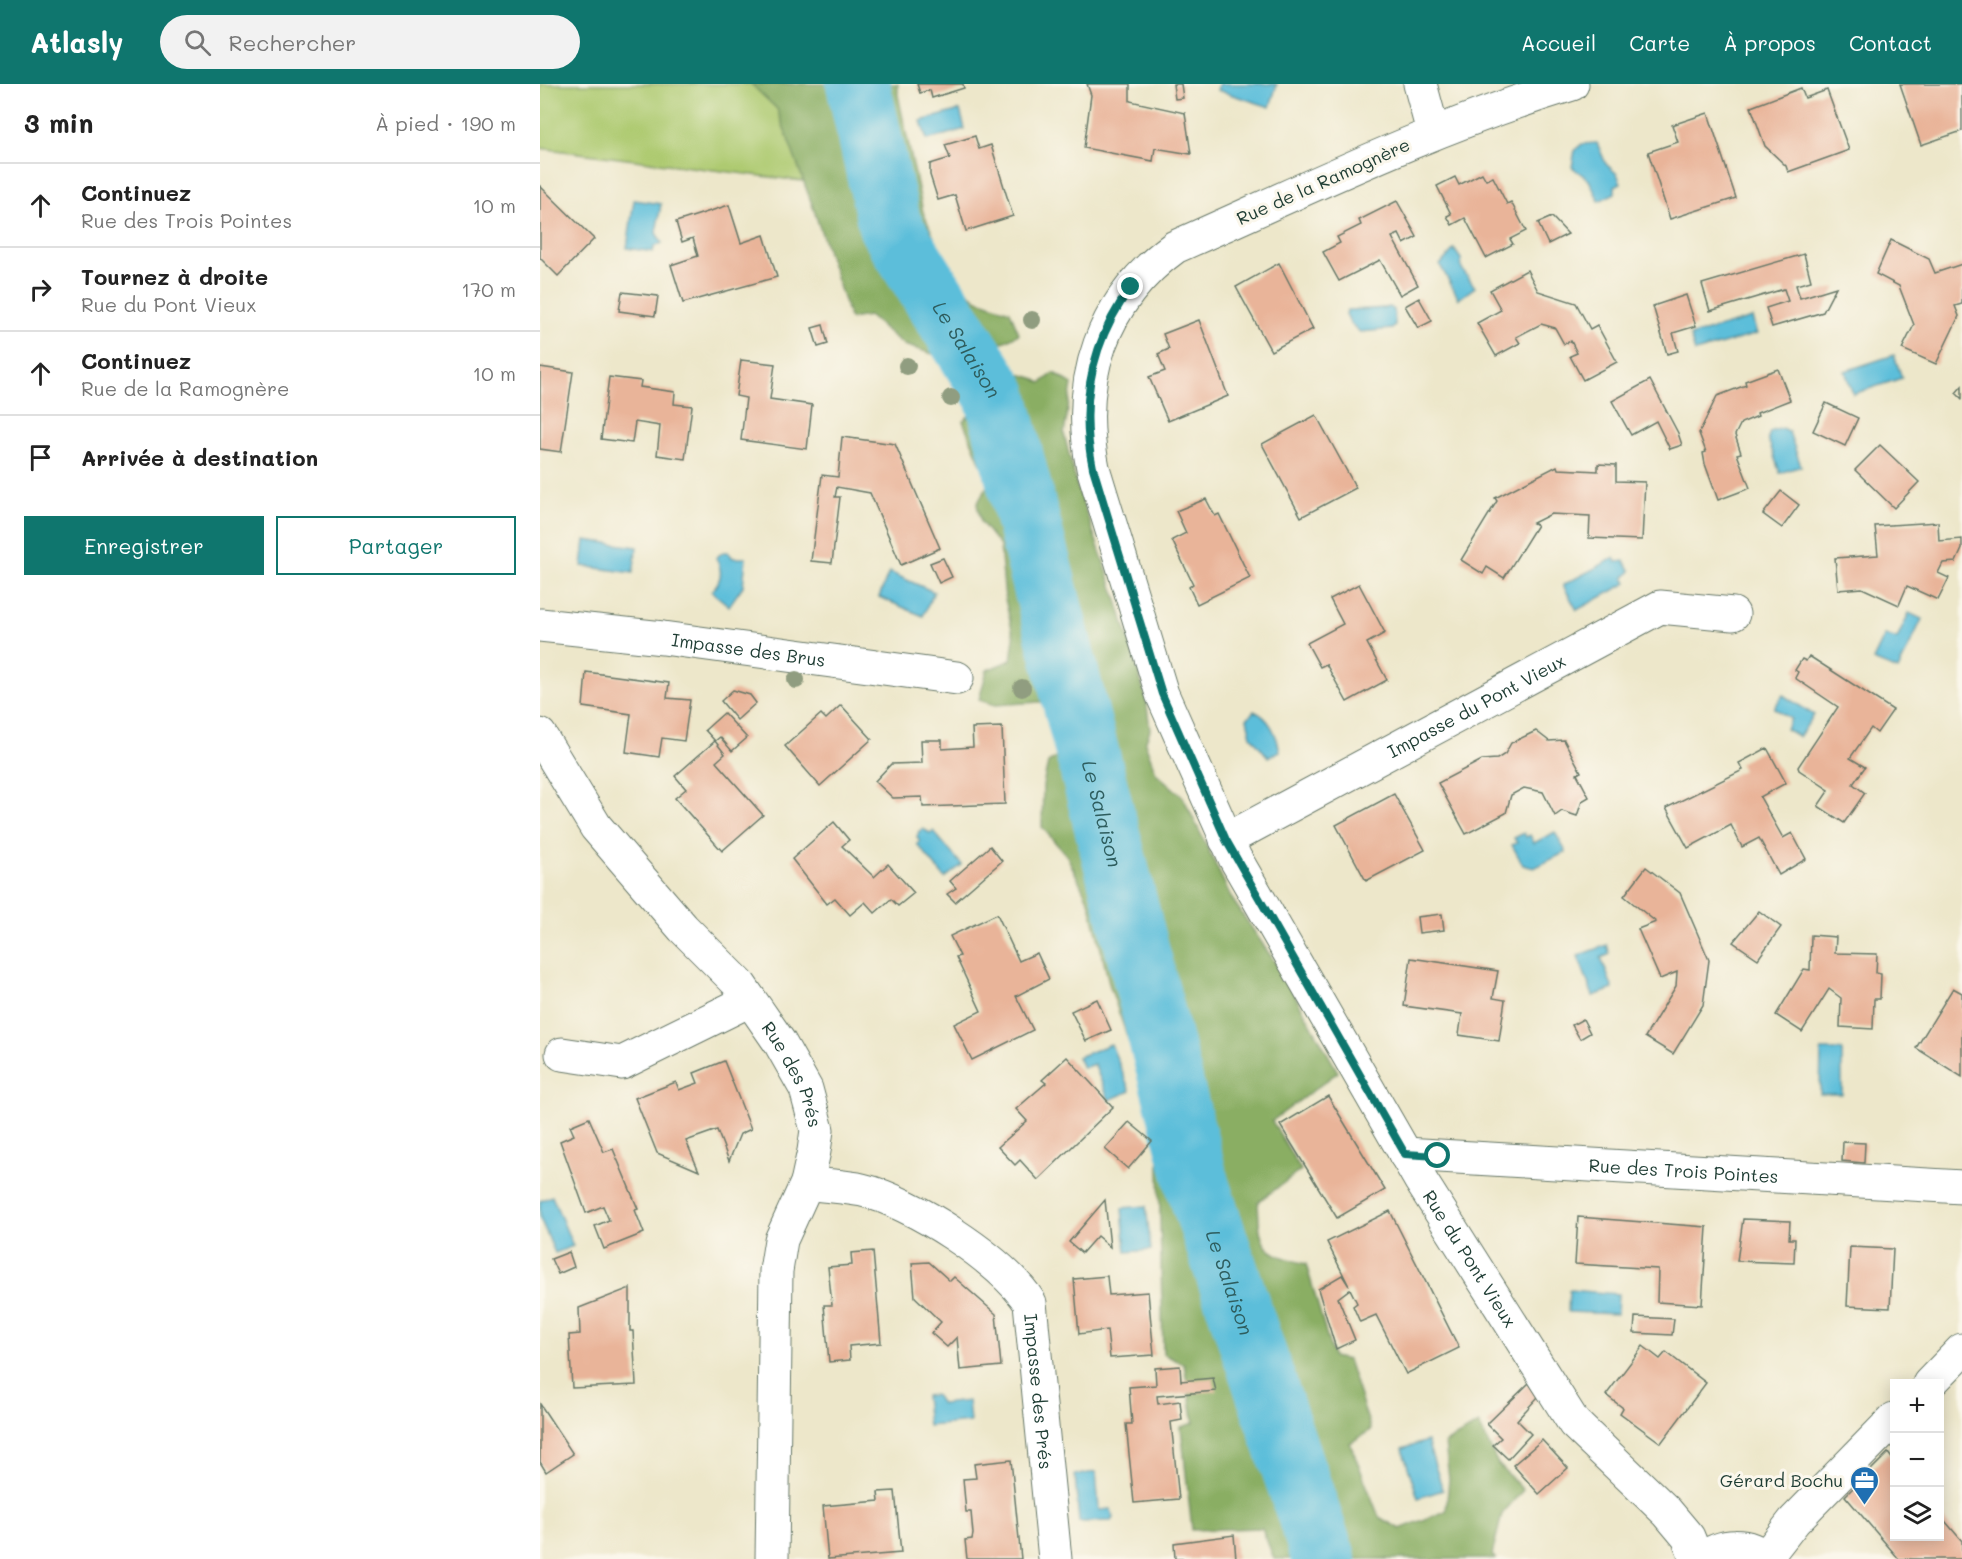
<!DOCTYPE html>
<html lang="fr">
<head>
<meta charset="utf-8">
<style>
	:root { --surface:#fff; --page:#f2f2f2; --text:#222; --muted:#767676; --line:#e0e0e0; --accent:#0f766e }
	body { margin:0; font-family:Mali,sans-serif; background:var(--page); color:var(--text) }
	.controls { position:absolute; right:18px; bottom:18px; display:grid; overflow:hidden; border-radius:0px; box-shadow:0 3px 15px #0003 }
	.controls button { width:54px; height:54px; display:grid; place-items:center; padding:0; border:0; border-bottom:2px solid var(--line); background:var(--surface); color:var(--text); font:30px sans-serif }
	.stop { position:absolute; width:18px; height:18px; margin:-14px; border:4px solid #0f766e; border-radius:50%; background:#fff }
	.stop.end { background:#0f766e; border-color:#fff; box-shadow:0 2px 6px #0008 }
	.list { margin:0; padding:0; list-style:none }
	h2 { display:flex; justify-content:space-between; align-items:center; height:78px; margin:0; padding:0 24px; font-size:26px }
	h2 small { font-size:20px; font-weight:400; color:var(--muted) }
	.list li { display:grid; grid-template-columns:39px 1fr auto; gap:18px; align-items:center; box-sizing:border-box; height:84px; padding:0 24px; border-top:2px solid var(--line) }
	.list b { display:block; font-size:22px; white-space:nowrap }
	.list p { margin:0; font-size:20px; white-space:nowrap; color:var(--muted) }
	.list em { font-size:20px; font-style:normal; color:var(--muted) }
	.actions { display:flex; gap:12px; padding:18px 24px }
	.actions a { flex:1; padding:14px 0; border:2px solid var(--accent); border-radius:0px; text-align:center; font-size:21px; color:var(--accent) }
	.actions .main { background:var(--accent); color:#fff }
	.icon { flex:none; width:33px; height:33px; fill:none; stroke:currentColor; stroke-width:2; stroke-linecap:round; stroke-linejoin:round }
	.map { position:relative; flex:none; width:1422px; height:1475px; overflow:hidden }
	header { display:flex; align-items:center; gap:36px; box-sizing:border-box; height:84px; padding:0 30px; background:var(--accent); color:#fff }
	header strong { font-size:28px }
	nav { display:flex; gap:33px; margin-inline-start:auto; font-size:21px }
	.search { width:420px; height:54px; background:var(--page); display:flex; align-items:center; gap:15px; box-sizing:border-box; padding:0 21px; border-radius:33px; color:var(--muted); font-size:22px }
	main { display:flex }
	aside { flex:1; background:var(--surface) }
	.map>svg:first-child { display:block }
	.green { fill:#aeca71; stroke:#668452; stroke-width:1.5 }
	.forest { fill:#8aae63; stroke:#54764c; stroke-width:1.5 }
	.water { fill:#5cbeda; stroke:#3e7e87; stroke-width:1.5 }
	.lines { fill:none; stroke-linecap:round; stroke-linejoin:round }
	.river { stroke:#5cbeda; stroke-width:64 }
	.building { fill:#e9b499 }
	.minor-casing { stroke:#677868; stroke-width:35 }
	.secondary-casing { stroke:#677868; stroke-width:35 }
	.minor { stroke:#fff; stroke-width:33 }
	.secondary { stroke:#fff; stroke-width:33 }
	.tree { fill:#909d80 }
	.route { stroke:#0f766e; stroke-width:8 }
	.labels { text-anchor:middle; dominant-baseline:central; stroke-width:6; stroke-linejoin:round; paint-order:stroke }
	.street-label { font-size:18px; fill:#1f3d34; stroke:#fbf7ec }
	.poi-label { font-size:18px; fill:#1f3d34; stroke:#fbf7ec; text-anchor:end }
	.water-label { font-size:20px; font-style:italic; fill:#2e5d5e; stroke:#fbf7ec }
</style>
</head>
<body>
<header>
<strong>Atlasly</strong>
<div class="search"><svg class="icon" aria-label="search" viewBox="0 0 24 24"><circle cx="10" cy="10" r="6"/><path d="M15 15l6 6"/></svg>Rechercher</div>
<nav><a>Accueil</a><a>Carte</a><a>À propos</a><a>Contact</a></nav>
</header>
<main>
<aside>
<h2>3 min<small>À pied · 190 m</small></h2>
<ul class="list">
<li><svg class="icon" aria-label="ahead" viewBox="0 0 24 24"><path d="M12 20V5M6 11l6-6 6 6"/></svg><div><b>Continuez</b><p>Rue des Trois Pointes</p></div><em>10 m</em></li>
<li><svg class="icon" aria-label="right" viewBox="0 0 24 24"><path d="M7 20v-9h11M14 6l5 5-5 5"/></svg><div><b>Tournez à droite</b><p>Rue du Pont Vieux</p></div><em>170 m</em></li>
<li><svg class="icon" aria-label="ahead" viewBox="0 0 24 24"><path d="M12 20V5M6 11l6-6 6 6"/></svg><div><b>Continuez</b><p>Rue de la Ramognère</p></div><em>10 m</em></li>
<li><svg class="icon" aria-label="arrive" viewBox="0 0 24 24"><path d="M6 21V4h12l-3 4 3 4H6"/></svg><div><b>Arrivée à destination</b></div></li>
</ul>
<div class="actions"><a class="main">Enregistrer</a><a>Partager</a></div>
</aside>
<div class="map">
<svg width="1422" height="1475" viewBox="0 0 1422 1475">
	<rect width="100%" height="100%" fill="#fbf7ec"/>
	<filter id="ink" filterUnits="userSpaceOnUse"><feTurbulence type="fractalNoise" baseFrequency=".0167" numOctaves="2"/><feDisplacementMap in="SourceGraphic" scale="12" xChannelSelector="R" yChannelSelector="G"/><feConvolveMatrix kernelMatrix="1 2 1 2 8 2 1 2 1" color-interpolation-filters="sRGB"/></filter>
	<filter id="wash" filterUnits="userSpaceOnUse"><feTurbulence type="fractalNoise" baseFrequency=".008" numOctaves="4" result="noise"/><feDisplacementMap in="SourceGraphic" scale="24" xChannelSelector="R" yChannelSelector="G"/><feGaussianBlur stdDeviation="1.35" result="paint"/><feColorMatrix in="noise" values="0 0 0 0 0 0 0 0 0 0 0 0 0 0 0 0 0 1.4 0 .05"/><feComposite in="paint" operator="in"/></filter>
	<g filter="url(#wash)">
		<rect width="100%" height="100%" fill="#ede7ca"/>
		<!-- green -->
		<path class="green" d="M0,0h251l18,98 -269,-34z"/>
		<!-- forest -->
		<g class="forest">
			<path d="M211,0h147v11l25,117 29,68 26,20 32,11 9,23 -57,29 -58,-18 -35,-29 -19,3 -37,-112 -36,-98z"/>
			<path d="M472,288l21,6 8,5 13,-10 18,11 -8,50 13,52 39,111 30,101 4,32 -5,13 11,30 27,24 49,102 49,72 57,101 -66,49 29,49 -43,32c2,45 2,50 48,62l27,93 15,3 23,70 -21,13 29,74 21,12 46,-18 3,-32 -4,-36 34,-19 19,40 25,26 -21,24 -10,41 4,4h-222l-12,-31 -70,2 -11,-103 13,-4 -10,-59 -21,-10 -5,-229 -48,-138 -20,-83 -23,-48 -25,-29 1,-42 5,-22 30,-20 -10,-43 -73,5 -16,-5 8,-30 24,-10 3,-22 -9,-39 -5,-53 -19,-24 -4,-18 12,-21 -26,-62 10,-9 -3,-17z"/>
		</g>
		<!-- water -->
		<g class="water">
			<path d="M679,0h58l-7,23 -53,-17z"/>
			<path d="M420,26l5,19 -38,11 -6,-19z"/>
			<path d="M1057,59l9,21 11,10 4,9 -6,3v7l-16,8 -10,-21 -17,-13 3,-17 7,-6z"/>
			<path d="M94,116l27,4 -5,29 6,10 -8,4 -1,5 -26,-4z"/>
			<path d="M914,165l7,10 1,10 13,18 -16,12 -19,-34z"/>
			<path d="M850,223l4,3 1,15 -3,4 -32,3 -9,-8 -5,-10 1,-4c15,-1 28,0 43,-3z"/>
			<path d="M1212,234l5,16 -62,18 -5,-16z"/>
			<path d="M1354,271l8,23 -49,16 -8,-23z"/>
			<path d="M1242,344l7,4 12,34 -21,7 -12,-34 2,-7z"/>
			<path d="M45,456l52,7 -4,26 -51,-7z"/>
			<path d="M183,468h5l5,6h13l-3,28 -14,20 -18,-15c11,-10 12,-20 5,-33z"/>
			<path d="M1074,474l2,4 8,-1 7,10 -7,7 3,5 -50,27 -14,-25z"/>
			<path d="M349,488l45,20 -11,24 -44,-19z"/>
			<path d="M1369,529l13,6 -24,51 -25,-10 12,-25 12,4z"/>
			<path d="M1243,611l31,20 -15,22 -13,-8 5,-10 -17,-11z"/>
			<path d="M714,627c16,7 22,22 26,40l-12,6 -17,-21 -4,-17z"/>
			<path d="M383,745l7,4 3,-2 29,34 -17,13 -28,-34 3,-2 -3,-5 2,-6z"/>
			<path d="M1015,748l11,20 -32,16 -11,-3 -11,-20 5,-2 -3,-5 10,-5 2,4 4,-2 4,8z"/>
			<path d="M1067,861l3,9 -9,4 12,31 -20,7 -15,-40z"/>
			<path d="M571,960l19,47 -21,9 -15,-36 -11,4 -5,-11z"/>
			<path d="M1281,966h21v44h-22z"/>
			<path d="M12,1112l21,50 -18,7 -15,-35v-17z"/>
			<path d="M606,1122l5,44 -25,2 -4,-44z"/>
			<path d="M1029,1206l49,4 -1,20 -49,-2z"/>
			<path d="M395,1311l6,9 27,-3 2,21 -42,4 -3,-30z"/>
			<path d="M887,1357l16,49 -25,8 -16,-49z"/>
			<path d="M556,1388l3,38 12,-1 2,9 -2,3 -32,1 -4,-47z"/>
		</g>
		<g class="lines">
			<!-- river -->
			<path class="river" id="s1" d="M318,0l32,142 106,169 202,792 126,372"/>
		</g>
		<g id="blocks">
			<!-- building -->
			<g class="building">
				<path d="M377,0h46l1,4 -32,10 -2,-8 -10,3z"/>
				<path d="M547,0h43v17l55,12 6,41 -36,-6 -2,13 -69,-13 7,-53z"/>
				<path d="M633,0h8l2,14 -8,1z"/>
				<path d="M1360,0h62v47l-41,14z"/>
				<path d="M1261,4l4,10 22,-8 22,60 -61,22 -2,-6 -21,-20 -14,-39z"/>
				<path d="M1168,29l28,85 -66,21 -22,-67 30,-10 -6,-17z"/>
				<path d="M435,52l4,13 12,-4 22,71 -47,15 -11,-36 -17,5 -8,-25v-11l20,-6 -5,-13z"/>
				<path d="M942,89l4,7 7,-3 14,27 4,-2 15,29 -16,8 3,5 -27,14 -21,-40 -13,7 -5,-9 4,-2 -14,-28 18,-9 4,8z"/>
				<path d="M0,102l54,53 -36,37 -18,-18z"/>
				<path d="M857,117l20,36 -13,7 -5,-10 -7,3 26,48 -18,10 -20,-35 -41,21 -16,-29 17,-9 -3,-6 24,-12 -2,-5z"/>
				<path d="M189,121l12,38 23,-8 13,42 -94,26 -12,-38 27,-9 -5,-18 -11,4 -6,-20z"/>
				<path d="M1012,133l16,17 -20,10 -10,-21z"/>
				<path d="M1351,156l38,19 6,14 27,-9v40l-7,2 4,10 -23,48 -34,-15 12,-24 -15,-39 -23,-12z"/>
				<path d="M1264,170l7,27 -15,4 4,13 36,-11 -13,25 -51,15 -6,-19 22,-7 -4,-12 -74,22 -8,-27z"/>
				<path d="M739,179l34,66 -42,22 -35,-64z"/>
				<path d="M987,186l11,21 38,12 14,26 7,-4 20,37 -34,18 -13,-24 7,-3 -6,-12 -7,3 -9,-16 -14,-4 -25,13 4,6 -24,13 -19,-33 24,-13 -11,-20z"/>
				<path d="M82,208l36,4 -3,20 -36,-5z"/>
				<path d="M1146,211l10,31 -23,7 5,18 -11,3 -14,-48z"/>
				<path d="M879,214l13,23 -14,7 -13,-22z"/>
				<path d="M659,236l29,76 -60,25 -19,-44 16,-6 -7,-17 11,-5 -6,-15z"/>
				<path d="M283,241l5,19 -10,3 -6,-19z"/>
				<path d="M201,276l34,4 -5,35 42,6 -5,44 -66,-9 5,-42 -10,-2z"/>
				<path d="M0,283l33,5 -12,80 -21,-3z"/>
				<path d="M1238,285l12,31 -33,13 1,3 -17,7 -6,12 6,18 -4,1 13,34 -32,12 -13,-36 -2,-11 3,-1 -7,-19 18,-37 29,-11 -1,-4z"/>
				<path d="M69,293l32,4 -1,6 35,5 -1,12 18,2 -7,53 -28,-4 3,-29 -25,-4 -3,21 -31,-4z"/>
				<path d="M1110,296l28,53 4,12 -12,4 -14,-28 -25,14 -19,-34z"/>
				<path d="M1422,302v13l-6,-6z"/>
				<path d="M1286,319l32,15 -13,28 -32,-15z"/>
				<path d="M776,331l40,73 -55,29 -39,-73z"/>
				<path d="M302,353l53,7 45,104 -39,17 -31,-72 -33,-6 -2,10h5l-8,66 -21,-2 11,-86 16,2z"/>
				<path d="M1340,361l39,37 -25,26 -39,-38z"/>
				<path d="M1058,380l18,1v16l29,1 -3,58 -53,-2 1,-22 -39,-2 -18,9 4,2 -33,53 -17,-11 -4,7 -22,-14 36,-59 -2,-3 62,-32 1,3 40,2z"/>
				<path d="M1241,407l18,14 -17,23 -19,-14z"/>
				<path d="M666,415l9,17 4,-2 31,64 -53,26 -8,-17 4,-3 -21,-44 14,-7 -10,-22z"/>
				<path d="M1398,438l1,19 23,-2v10l-6,13 -13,1 -5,10 11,5 -11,22 -31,-14 -8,19 -37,-17 -24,2 -3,-32 43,-3 -3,-29z"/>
				<path d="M403,474l9,19 -13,6 -9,-20z"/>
				<path d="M819,500l26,49 -18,10 20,37 -40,22 -21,-38 -6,3 -13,-24 36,-19 -13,-25z"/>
				<path d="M1269,572l84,54 -16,23 -6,-5 -21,30 15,9 -12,17 12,9 -21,30 -26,-17 11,-16 -30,-20 -1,-3 40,-60 -43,-29 3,-6 -3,-2 7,-11 4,2z"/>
				<path d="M46,588l83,11 -2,15 23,2 -6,41 -22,-3 -3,19 -33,-5 5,-38 -48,-7z"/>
				<path d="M193,606l17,5 6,8 -19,17 -16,-19z"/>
				<path d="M301,621l31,34 -52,47 -35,-40 36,-32 5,5z"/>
				<path d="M184,629l23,25 -15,13 -12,-14 -5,4 -10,-11z"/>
				<path d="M462,643l3,77 -82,3 -1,-10 -29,1 -18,-17 16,-17 31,-1 -1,-23h21v9l31,-2 -1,-19z"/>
				<path d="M996,647l13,10 15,-1 17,32 -4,2 12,23 -7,4 -5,15 -15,-5 -7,5 -12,-24 -19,-4 -13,7 -5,18 -40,21 -28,-51 44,-23 15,-1 8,-5 6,-11z"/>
				<path d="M175,657l10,13 -9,8 47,53 -41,36 -47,-53 11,-9 -11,-13z"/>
				<path d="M1227,664l19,35 -26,14 23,41 9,-5 14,26 -27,16 -20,-37 -17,9 -11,-22 -43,23 -22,-40 77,-38 -4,-7z"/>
				<path d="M854,710l31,56 -59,31 -30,-56z"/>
				<path d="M294,738l15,18 -7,6 32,31 14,-13 26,29 -16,13 -7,-7 -16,14 -10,-11 -15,13 -15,-17 -8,6 -35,-45z"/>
				<path d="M450,762l12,15 -47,41 -8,-8 9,-6 -6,-7z"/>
				<path d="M1106,783l34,26 29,67 -6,45 -30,49 -28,-17 31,-51 1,-14 -17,7 -22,-50 18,-7 -32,-26z"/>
				<path d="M1219,827l22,16 -23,32 -25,-17z"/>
				<path d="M457,830l22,47 18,-8 12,26 -33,17 17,34 -61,30 -18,-36 27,-13 -25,-54 4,-1 -10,-20z"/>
				<path d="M902,830l2,16 -25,3 -2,-16z"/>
				<path d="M1271,851l25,2 -1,16 42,1 -1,19 5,1 -1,25h-6l-1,30 -33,-2 1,-29 -12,-9 -27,43 -26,-17 28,-46 6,1z"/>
				<path d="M871,874l87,13 -5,27 12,2 -6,41 -40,-6 3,-21 -58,-8z"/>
				<path d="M1413,904l9,5v84l-46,-29z"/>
				<path d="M557,915l14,31 -25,11 -15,-30z"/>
				<path d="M1043,935l7,14 -10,6 -8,-14z"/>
				<path d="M527,973l46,50 -75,73 -18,-20 -5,5 -17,-18 29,-26 -11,-12 30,-26 -4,-3z"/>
				<path d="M184,977l27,68 -11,5 -11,27 -12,-31 -31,11 13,30 -42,-18 -22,-55 41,-16 3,8 19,-7 -4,-10z"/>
				<path d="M788,1012l57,94 -48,28 -57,-93z"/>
				<path d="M49,1034l15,34 9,-3 25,60 -3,1 9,23 -40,16 -9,-23 14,-6 -6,-14 -17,7 -26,-72 14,-6 -4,-9z"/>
				<path d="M589,1038l23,19 -24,28 -23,-20z"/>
				<path d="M1303,1058l22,1 -1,20 -22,-2z"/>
				<path d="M565,1116l5,47 -13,-11 -15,17 -13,-11z"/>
				<path d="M850,1127l69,137 -53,26 -30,-59 -16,7 -7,-16 4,-3 -7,-14 -12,9 17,42 -19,9 -18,-60 24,-14 7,11 -22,-44z"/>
				<path d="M1038,1133l129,10 -5,78 -45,-3 1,-33 -83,-5z"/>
				<path d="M1203,1135l47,2 -1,18h6l-1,24 -57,-2z"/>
				<path d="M1310,1163l43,2 -3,59 -43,-2z"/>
				<path d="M333,1167l8,92 -32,3 1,14 -21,2 -5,-57h8l-4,-38 24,-2 -1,-12z"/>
				<path d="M29,1168l5,15 -16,7 -7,-15z"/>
				<path d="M389,1178l21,19 4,-4 42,37 5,52 -41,4 -3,-33 -10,10 -16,-14 10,-11 -26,-25 -3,-34z"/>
				<path d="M567,1192l2,19 39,-3 6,63 -44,3 -3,-28 -28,4 -5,-55z"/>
				<path d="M90,1204v43h3l3,54 -64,3 -3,-53 11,-1 -1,-26z"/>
				<path d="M1095,1233l39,2 -2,16 -38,-2z"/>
				<path d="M1103,1262l17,13 6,-7 40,31 -45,60 -41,-30 3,-5 -17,-13z"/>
				<path d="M640,1282l1,15 32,-3 3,13 -59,5 1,8 22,-3 2,19 -11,2 8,77 -45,4 -8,-79h6l-3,-37 27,-2 -1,-17z"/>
				<path d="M989,1299l9,14 -21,23 14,14 -23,25 -15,-14 8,-7 -14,-14z"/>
				<path d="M0,1320l33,50 -27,18 -6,-10z"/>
				<path d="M1002,1356l26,28 -29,26 -26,-29z"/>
				<path d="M1348,1369l6,8v75h46v-21l22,26v18h-63l-54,-63z"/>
				<path d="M471,1376l10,99h-54l-2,-19 7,-1 1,-5 -2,-22h-5l-3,-33 13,-1 -2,-14z"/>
				<path d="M355,1407l6,62 -73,6 -5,-53 56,-5 -1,-9z"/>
				<path d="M694,1451l2,24h-61l-1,-16z"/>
			</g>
		</g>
	</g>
	<g filter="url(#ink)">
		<use href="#blocks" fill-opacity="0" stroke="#677868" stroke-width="1.5"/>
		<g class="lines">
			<defs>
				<g id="minor">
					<path d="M880,0l13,48"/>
					<path id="s2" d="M1032,0c-137,42 -266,105 -397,163 -73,53 -100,133 -82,221l69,226 73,164 186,323 153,242 93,89 21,25 9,22"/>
					<path id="s3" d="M0,541l123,13 294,40"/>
					<path id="s4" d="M0,651l56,92 87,101 57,57 40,58 26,46 11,41 -3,21 -7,32 -26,57 -5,31 -4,288"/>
					<path id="s5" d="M686,756l434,-233 73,7"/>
					<path d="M22,970l60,9 128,-63"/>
					<path id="s6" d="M865,1070l557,33"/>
					<path id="s7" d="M267,1099c18,3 37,3 55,7 49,11 141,70 168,113l25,256"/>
				</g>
				<g id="secondary">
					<path d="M1389,1300l33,-34"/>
					<path d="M1226,1473l28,-36 100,-102"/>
					<path d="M1162,1475c20,-16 46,-17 65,0"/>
				</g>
			</defs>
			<!-- minor casing -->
			<use href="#minor" class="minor-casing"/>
			<!-- secondary casing -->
			<use href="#secondary" class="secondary-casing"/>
			<!-- minor -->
			<use href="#minor" class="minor"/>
			<!-- secondary -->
			<use href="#secondary" class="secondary"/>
		</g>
		<!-- trees -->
		<g class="tree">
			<circle cx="492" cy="236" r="9"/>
			<circle cx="367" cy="282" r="9"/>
			<circle cx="411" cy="314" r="9"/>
			<circle cx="256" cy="596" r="9"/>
			<circle cx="482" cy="604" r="9"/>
		</g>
	</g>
	<g class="lines" filter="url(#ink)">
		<!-- route -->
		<path class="route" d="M591,203c-40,55 -52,115 -38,181l69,226 64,146 179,314 33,2"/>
	</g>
	<!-- icons -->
	<defs>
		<symbol id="office-pin" viewBox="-11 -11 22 30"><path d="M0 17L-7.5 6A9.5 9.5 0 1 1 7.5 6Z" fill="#1f6fb2" stroke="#fbf7ec"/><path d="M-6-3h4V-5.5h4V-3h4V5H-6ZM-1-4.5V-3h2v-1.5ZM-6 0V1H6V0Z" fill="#fff"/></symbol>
	</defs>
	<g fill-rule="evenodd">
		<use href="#office-pin" x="1308" y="1380" width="33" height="45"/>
	</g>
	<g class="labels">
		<!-- street labels -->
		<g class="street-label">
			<text transform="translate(783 97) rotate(-24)">Rue de la Ramognère</text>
			<text stroke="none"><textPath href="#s3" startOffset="210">Impasse des Brus</textPath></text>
			<text stroke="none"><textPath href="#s5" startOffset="284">Impasse du Pont Vieux</textPath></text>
			<text stroke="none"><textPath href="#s4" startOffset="426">Rue des Prés</textPath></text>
			<text stroke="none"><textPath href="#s6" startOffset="279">Rue des Trois Pointes</textPath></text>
			<text stroke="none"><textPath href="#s2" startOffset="1560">Rue du Pont Vieux</textPath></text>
			<text stroke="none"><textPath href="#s7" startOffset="350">Impasse des Prés</textPath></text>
		</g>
		<!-- poi labels -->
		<g class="poi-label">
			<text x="1303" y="1396">Gérard Bochu</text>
		</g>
		<!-- water labels -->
		<g class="water-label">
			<text stroke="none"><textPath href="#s1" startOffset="291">Le Salaison</textPath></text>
			<text stroke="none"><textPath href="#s1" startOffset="777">Le Salaison</textPath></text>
			<text stroke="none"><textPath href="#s1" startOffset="1263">Le Salaison</textPath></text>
		</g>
	</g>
</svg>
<div class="controls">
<button>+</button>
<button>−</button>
<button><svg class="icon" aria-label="layers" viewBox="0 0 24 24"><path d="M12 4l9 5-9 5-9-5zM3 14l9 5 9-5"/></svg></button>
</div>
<div class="stop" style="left:898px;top:1072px"></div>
<div class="stop end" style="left:591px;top:203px"></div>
</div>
</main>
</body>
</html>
